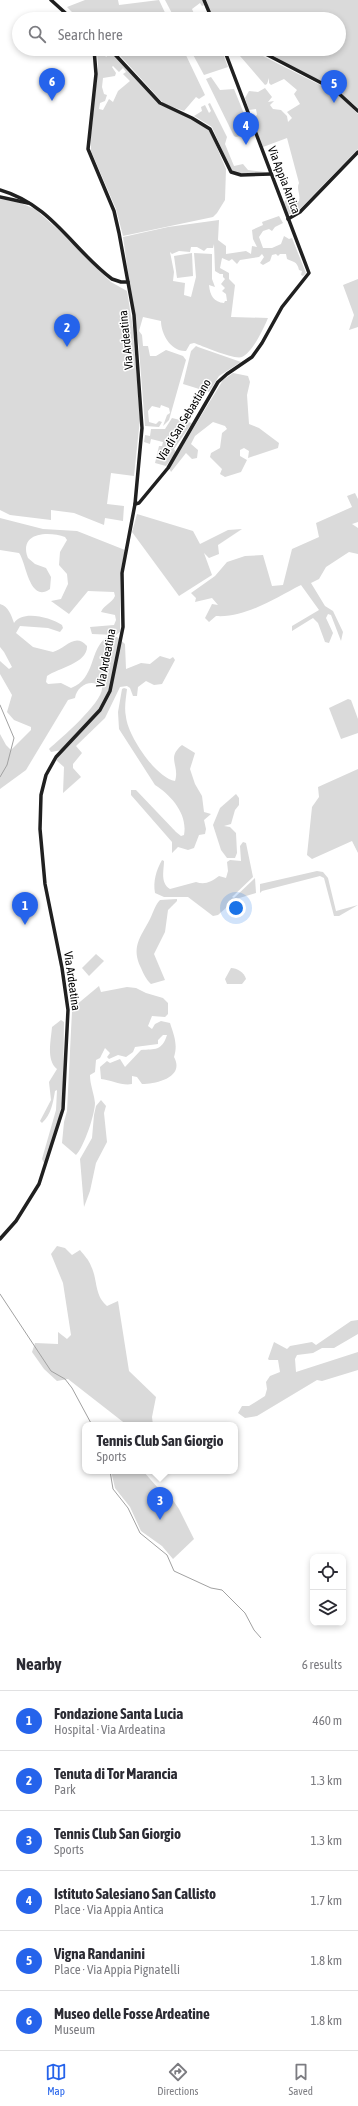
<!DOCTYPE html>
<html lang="en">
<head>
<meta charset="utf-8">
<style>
	:root { --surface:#fff; --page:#f2f2f3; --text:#2b2b33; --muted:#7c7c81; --line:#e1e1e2; --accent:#2563eb }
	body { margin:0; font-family:"Asap Condensed",sans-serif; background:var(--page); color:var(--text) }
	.controls { position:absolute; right:12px; bottom:12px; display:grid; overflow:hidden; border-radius:8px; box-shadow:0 2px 6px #0003 }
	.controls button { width:36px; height:36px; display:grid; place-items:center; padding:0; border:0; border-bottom:1px solid var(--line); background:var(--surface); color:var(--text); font:20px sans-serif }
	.you { position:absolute; left:236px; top:908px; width:14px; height:14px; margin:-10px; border:3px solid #fff; border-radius:50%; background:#1a73e8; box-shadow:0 0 0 6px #1a73e833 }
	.badge { display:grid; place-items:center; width:26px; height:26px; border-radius:50%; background:var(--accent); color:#fff; font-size:13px; font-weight:700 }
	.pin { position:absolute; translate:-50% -33px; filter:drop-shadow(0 1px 2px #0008) }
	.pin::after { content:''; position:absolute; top:21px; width:14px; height:12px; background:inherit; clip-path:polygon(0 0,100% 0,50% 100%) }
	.popup { position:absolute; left:82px; top:1422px; width:156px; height:52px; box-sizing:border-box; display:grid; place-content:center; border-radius:8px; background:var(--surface); filter:drop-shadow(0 1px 3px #0005); font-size:13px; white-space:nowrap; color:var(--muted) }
	.popup b { font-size:15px; color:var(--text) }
	.popup::after { content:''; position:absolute; left:50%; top:100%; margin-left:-8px; border:8px solid transparent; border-top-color:var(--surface) }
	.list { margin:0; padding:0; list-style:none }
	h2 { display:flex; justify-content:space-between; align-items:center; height:52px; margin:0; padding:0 16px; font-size:17px }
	h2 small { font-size:13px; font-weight:400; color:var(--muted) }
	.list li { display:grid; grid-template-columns:26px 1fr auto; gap:12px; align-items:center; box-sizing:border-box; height:60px; padding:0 16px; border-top:1px solid var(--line) }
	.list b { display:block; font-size:15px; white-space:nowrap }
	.list p { margin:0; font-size:13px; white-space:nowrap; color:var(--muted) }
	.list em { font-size:13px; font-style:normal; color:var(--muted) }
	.icon { flex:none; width:22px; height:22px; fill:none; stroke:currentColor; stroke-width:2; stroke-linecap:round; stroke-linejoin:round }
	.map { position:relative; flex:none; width:358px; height:1638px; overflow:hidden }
	.search { position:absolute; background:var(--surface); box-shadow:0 2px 6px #0003; left:12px; right:12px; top:12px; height:44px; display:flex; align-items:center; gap:10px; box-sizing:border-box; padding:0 14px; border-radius:22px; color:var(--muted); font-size:15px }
	.sheet { height:412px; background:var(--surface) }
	nav { display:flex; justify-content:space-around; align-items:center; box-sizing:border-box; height:56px; border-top:1px solid var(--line); background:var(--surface); font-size:11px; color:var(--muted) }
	nav a { display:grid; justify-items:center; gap:2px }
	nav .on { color:var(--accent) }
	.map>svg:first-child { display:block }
	.green { fill:#dadada; fill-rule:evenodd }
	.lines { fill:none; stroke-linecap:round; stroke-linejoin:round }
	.stream { stroke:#a1a1a1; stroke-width:1 }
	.secondary { stroke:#202020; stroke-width:3.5 }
	.labels { text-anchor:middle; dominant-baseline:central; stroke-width:3; stroke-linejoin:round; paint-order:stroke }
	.street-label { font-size:12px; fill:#000; stroke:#fff }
</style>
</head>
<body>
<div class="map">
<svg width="358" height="1638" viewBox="0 0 358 1638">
	<rect width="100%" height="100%" fill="#fff"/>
	<!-- green -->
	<g class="green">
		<path d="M85,0h33l1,5 40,-5 9,19h-89l-12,-12z"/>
		<path d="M165,0h37l2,5 -2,1 -2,-3 -8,6 3,7 -7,3h-13z"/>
		<path d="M206,0h152v108l-28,-24 -24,-9 -44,-26h77v-30h-126z"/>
		<path d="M97,49h4l5,8 4,-3 -5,-5h3l52,56 28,11 21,13 17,40 -1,31 -8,13 -4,4 -90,19 -7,-27 -25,-58v-17l7,-67zM113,66l6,6 4,-4 3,4 -3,2 7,7 -12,10 -5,11 -4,-3 -6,11 -4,-1 1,-6 5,-2 2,-6 -3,-1 -2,-7 1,-9 12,-2 1,-3 -4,-6z"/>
		<path d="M114,49h69l22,46 -6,4 -3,-2 -12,14 -20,-7z"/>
		<path d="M190,49h31l7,18 -24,8z"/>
		<path d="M234,49h15l89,45 20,20v35l-61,63 -10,3 -4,-12 3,-3 8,3 5,-2c2,-6 -3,-12 0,-18l-12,-45 -24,9 -11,-28 5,-4 -1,-6 -7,1 -4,-12 4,-7 9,1 7,-4 7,9 -4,5 6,-1 -4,4 3,4 8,1 6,6 1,6 4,-4 -5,-6 13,-8 -6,-10 3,-4 -13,-11 -13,6 -2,-2v-5l-2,6 -2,1z"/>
		<path d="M211,77l9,13 14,-1 17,42 -1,3 -14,3 -2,-1 -28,-57z"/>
		<path d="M210,103l17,34 -2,7 9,22 9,-2 5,6 18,2 -27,2 -8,-3 -19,-44 -18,-11 8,-5 -1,-4 4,-2 4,8 2,-2 -3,-7z"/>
		<path d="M0,199l18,3 17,7 26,23 50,50 16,9 6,37 7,91 -6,57 -23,-3 -4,31 17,2 -1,15 -18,-3 -1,7 -30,-12 -23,-3v10l-41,-5 -10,-5z"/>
		<path d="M279,216l4,7 -8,4 -3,4 -3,-2 -6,2 -4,6 4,11h9l9,-4 3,-8 5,3 3,-1 14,35 -3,3 -2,-1 1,-4 -3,-1c-2,-9 -6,-8 -12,-11l-1,-5h-6l-2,2 -2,-2 -4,1 -2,6 -7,4 -3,-2 4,-6 -2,-3 -3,3 -19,3 -3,4 -5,-5 -3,2 -7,-3 -2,10 9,5v6l6,6 -4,32 37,1c-4,10 -16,35 -26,39 -8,3 -39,-11 -48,-14l-4,1 -4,7c-15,1 -25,-17 -25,-30l-18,-4 -4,14 3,4 1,11h5l2,10h6l10,-6 17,6 3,4 -17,60 -6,6 4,-11 3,-2 -1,-5 -8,-3 -1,3 -8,-2 -4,5 1,11 7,2 3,-3 3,1 -3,5 -14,-1 -6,-77 -16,-112 45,-10 51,-7 -1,20 8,6v8l20,-3 5,3 1,-8 5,1 -4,-8 -1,-9 11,-5 -1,-3zM214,244l1,27 5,3h3v3l2,2 -4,5 4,4 -3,3 4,3 1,7h-2l-1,2c-10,-1 -14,-7 -15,-18l6,2 -3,-8v-25l-18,-1 2,24 -5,20 -7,-2 1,-12 -12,-2 1,-9 -4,-20 2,2 7,-3 11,1 1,-5h6l7,4 3,-3h6z"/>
		<path d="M192,253l1,23 -16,2 -3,-22z"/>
		<path d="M358,279v48l-9,3 5,-15 -11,-30z"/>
		<path d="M196,346l2,1 43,15 -22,14 -10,16 -26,-8 8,-33z"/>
		<path d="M233,373l15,3 2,6 -3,13 2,29 10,4 20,15 -1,5 -30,10 1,-7 -5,-3 -4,2v6l7,4 -6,12 -16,5 -5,-3 2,-5 -12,-12 1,-4 9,-5 2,-15 5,-4 -2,-3 -12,-4 -18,14 -4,8 7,6 -1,8 -5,1 -6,-6 -15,19 -2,-4 54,-88z"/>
		<path d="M172,418l20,5 -18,26 2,3 -10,14 -11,-3 4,-17h3l1,-4 -12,-3 -1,5 -6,-2 1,-7 5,1 1,-7h14z"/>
		<path d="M355,493l3,6v23l-6,2 6,4v26l-9,-2 -23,15 -7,12 -8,4 14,23 8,5 10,21 -2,9 -10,-26 -3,-1 -2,4 7,15 -4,10 -4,-1 -7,-19 -5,-5 -21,13v-5l27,-16 -18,-25c-26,13 -55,33 -85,31l-7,6 -4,-4 7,-14 6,1 -6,-7 -17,4 1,-4 -5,-5 24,-17 12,-14 18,-6 18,-1 9,31 11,-1 9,-36 27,-12 -3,-14 36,-16 -5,-11z"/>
		<path d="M137,514l56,17 7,13 28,-14 14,-1 -24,16 1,9 -10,4 -5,-5 8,22 -33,21 -47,-64z"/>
		<path d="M0,518l43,11 34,2 48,19 -5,24v58l-4,3 -24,-1 -2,-7 24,-2 2,-5 -1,-5 -14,-3c3,-7 11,-9 14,-16l-1,-4 -26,-1 -19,23 -18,-13 10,-2 7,-15 -1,-10 -8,-9 1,-13 7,-12 -2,-3c-16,-6 -47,-5 -37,21l7,6 11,4 5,9 -1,12c-21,15 -24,-28 -31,-36l-19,-3z"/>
		<path d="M0,604c9,3 11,11 14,19 8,-13 36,-6 48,2l1,3 -3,4 -12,-4 -28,-2 -4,7 17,14 20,5c12,-3 22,-20 34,-6 1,17 -28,22 -40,30l-1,6 2,2 13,-1 10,5c25,-9 18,-39 36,-51h10l8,7 1,25 15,-6 9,1 10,-8 10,3 3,-2 2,3 -13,24 -8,1 -8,-4 -8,6 -1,9h-4l-3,-8 -3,-2 -7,1 -15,31 -29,28 6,7 -9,11v4l8,9 -18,16 1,-26 -8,-7 6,-10 -11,2 -2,-3c11,-10 55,-47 53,-62 -10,-9 -25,-2 -27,11l-7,2 -42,70 -26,19v-55l6,11 5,5 20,-20v-3l-17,-7 -7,-8 5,-17 -12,-21v-13l9,8 3,-2 -8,-15 -4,-5z"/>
		<path d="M124,688l3,1c-1,9 -3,19 -1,28 2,19 30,61 49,64 5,-16 -9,-23 7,-36l13,8 -5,16 5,15 7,12 2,16 7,2 -7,6 2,9 -1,5 -6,1 -5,13 -6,2 -10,-3 -6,6v-11l-41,-47v-5h5l40,42 5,4 3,-1c4,-21 -13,-40 -29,-50l-36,-56 -1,-17 4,-23z"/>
		<path d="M348,699l3,1 7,19v14l-17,6 -12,-31z"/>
		<path d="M358,769v84l-6,-12 -40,18 -5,-4 5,-48 7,-10 -1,-10z"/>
		<path d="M236,794l3,4v7l-4,5 -4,14 -7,2 6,1 6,6 1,20 -2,5h-8l-6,-8 -8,-25 7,-17z"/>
		<path d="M243,842l3,1 7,34 -21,20 2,1 21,-20 1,15 -20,6 -18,16 -5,1 -25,-19h-24l-9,-4c-2,-12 1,-22 7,-33l2,1c0,9 -4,22 6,28l26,-7c9,3 15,0 23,-6l7,2 2,-7 -1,-9 3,-2 11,1 -1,-15z"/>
		<path d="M317,871l6,1 5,6 8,33 22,-6 -19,11h-5l-10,-38 -4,-2 -58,15 -2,2v-9z"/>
		<path d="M177,899v2l-9,9 -3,22 -11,22 11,26 -14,4c-5,-5 -7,-9 -10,-16 -10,-21 -1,-30 9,-49 3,-6 5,-14 10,-19z"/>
		<path d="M96,954l8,7 -15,15 -7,-8z"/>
		<path d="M231,968c6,0 13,4 15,11l-4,5h-15l-2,-5z"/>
		<path d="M99,986l2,6 26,-5 9,1 10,5 17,5 5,5v11l-3,3 -13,-1 -4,10 4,3 3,-5 6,-3 9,2c4,12 8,22 4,34 11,20 -17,27 -32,27l-5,-7 -5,-1v8c-10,2 -21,-4 -31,-5l-1,-12 7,-6 3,2 10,-4 5,8 16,-17c14,-1 21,1 26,-15h-4l-5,5v4l-23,3 -2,5 -7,5 -8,-2 -9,4 -2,-2 3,-4 -5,-5 -5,10 -4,2 -1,12 -5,3c0,10 4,18 5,28 0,11 -11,44 -19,52l-14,-12 2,-21 3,-11 5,-100 3,-5z"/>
		<path d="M61,1020l3,2 -1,76 -4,21 -14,46 -3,-6 14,-49 1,-20 -2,1c-2,12 -4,24 -13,32l-2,-2 11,-21 -2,-18 8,-13c-11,-9 -6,-29 -5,-42z"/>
		<path d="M101,1100l5,6 -2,7 3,29 -11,21 -6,28 -6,16 -4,-48 12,-21 2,-23 2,-9z"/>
		<path d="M57,1246l8,2 7,7 8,-5c4,5 9,10 11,16 7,14 3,29 16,40l11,-5 11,70 27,26 -4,20 1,8h-26l-59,-46 -11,2 -13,-12 -12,-17 3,-9 23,1v-12l9,7 4,-4 -8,-52 -12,-29z"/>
		<path d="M358,1320v14l-24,14h-12l-9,5 -16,2 -2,4 1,13 62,-20v18l-36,11 -5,-1 -60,36 -12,2 -7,-5 4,-7h7l16,-10 2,-7 -1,-7 4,-6 10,-4 -2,-12h-9l-1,-1 6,-17 13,7 3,-3 22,-4 4,3 35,-24z"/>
		<path d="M111,1471h32l15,17 8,2 13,19 15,30 -21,20 -11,-13 -21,-15 -11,-24 -15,-19z"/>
	</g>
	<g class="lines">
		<!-- stream -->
		<g class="stream">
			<path d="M0,705l14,33 -7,27 -7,12"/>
			<path d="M0,1294l51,77 14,8 7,9 20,37"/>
			<path d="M110,1471l3,18 15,19 12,25 27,22 7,16 37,17 11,2 23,23 9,17 7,8"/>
		</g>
		<!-- secondary -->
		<g class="secondary">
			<path d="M51,0l21,19"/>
			<path d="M204,0l8,19"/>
			<path d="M110,49l50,54 32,15 18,11 21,43 10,3 30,-1"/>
			<path d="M256,49l79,41 23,21"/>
			<path d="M0,190c52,15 72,59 112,89l9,3h7"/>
			<path d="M0,197l28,6"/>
			<path d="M288,219l12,-7 58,-60"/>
			<path d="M135,504l4,-1 29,-35 50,-86 9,-8 25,-17 10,-14 20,-36 27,-34 -85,-224"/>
			<path d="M0,1239l16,-18 23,-37 24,-75 5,-99 -6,-42 -17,-84 -5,-55 1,-34 5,-20 10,-18 44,-47 10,-19 13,-64 -1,-54 13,-69 7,-76 -8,-113 -15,-82 -5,-22 -26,-62 8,-75 -2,-25"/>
		</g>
	</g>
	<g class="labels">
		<!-- street labels -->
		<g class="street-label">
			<text transform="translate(284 180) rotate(69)">Via Appia Antica</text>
			<text transform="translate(126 340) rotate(-96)">Via Ardeatina</text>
			<text transform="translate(184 420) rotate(-59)">Via di San Sebastiano</text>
			<text transform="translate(106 658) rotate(-79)">Via Ardeatina</text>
			<text transform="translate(72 981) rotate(82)">Via Ardeatina</text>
		</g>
	</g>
</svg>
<div class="controls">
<button><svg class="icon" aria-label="locate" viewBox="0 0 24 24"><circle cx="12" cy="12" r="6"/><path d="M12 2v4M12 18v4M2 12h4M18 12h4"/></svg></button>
<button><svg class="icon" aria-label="layers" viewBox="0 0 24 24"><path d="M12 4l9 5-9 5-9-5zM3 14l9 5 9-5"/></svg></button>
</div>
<div class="you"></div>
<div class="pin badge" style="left:25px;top:925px">1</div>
<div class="pin badge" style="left:67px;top:347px">2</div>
<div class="pin badge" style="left:160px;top:1520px">3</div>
<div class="popup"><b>Tennis Club San Giorgio</b>Sports</div>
<div class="pin badge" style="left:246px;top:145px">4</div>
<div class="pin badge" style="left:334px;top:103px">5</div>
<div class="pin badge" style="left:52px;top:101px">6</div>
<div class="search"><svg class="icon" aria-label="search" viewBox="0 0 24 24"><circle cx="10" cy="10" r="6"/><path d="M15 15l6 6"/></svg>Search here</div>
</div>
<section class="sheet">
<h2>Nearby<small>6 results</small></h2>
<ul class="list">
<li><span class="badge">1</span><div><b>Fondazione Santa Lucia</b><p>Hospital · Via Ardeatina</p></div><em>460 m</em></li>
<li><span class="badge">2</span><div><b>Tenuta di Tor Marancia</b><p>Park</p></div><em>1.3 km</em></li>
<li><span class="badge">3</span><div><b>Tennis Club San Giorgio</b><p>Sports</p></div><em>1.3 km</em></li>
<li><span class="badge">4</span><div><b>Istituto Salesiano San Callisto</b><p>Place · Via Appia Antica</p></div><em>1.7 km</em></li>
<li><span class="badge">5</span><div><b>Vigna Randanini</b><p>Place · Via Appia Pignatelli</p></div><em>1.8 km</em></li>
<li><span class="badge">6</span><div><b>Museo delle Fosse Ardeatine</b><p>Museum</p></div><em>1.8 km</em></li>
</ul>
</section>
<nav>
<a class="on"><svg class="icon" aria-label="map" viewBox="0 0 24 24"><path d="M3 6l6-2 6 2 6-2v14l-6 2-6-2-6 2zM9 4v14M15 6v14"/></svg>Map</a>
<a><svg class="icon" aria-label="directions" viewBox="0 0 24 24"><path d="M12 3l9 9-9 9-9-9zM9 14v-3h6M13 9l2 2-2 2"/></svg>Directions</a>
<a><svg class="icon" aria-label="saved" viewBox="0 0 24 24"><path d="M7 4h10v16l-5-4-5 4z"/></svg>Saved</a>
</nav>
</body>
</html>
